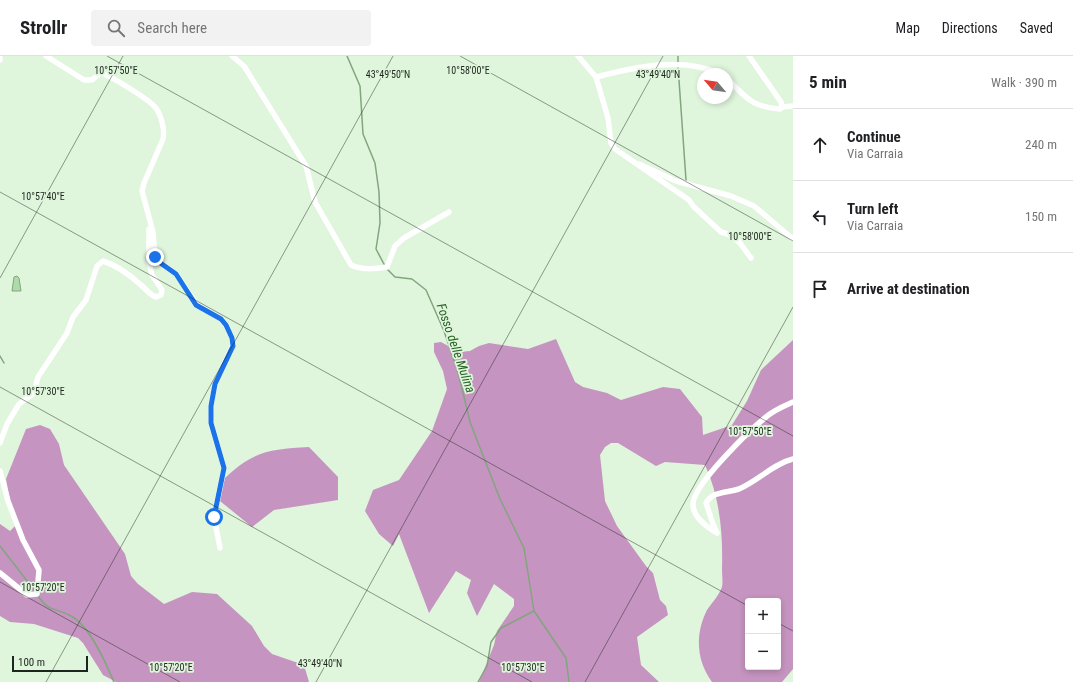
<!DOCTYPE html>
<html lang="en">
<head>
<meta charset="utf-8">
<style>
	:root { --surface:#fff; --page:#f2f2f2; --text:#202124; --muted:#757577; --line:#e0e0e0 }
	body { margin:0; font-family:"Roboto Condensed",sans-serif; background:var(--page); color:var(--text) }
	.controls { position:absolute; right:12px; bottom:12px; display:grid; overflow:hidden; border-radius:4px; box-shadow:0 2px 6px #0003 }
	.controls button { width:36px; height:36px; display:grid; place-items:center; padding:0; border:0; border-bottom:1px solid var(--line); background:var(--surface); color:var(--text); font:20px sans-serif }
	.compass { position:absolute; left:697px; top:12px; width:36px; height:36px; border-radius:50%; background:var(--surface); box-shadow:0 2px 6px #0003; rotate:299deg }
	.scale { position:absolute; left:12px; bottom:10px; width:76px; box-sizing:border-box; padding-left:4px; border:2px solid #1d261d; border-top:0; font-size:11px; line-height:14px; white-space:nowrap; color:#1d261d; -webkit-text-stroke:3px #dff5dc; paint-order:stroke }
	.stop { position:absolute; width:12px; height:12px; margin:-9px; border:3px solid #1a73e8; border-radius:50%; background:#fff }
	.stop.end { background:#1a73e8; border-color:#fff; box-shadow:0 1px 4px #0008 }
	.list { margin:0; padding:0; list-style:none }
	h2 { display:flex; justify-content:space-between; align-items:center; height:52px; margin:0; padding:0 16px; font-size:17px }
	h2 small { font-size:13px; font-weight:400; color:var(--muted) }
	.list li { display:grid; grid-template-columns:26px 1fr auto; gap:12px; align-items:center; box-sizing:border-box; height:72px; padding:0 16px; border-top:1px solid var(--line) }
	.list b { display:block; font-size:15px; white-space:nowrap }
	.list p { margin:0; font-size:13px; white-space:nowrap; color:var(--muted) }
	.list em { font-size:13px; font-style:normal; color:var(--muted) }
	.icon { flex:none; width:22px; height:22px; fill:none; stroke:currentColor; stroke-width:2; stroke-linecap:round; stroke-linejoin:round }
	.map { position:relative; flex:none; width:793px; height:626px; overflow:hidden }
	header { display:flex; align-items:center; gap:24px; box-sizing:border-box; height:56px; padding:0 20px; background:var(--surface); border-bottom:1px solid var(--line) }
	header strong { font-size:19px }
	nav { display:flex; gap:22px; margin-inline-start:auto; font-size:14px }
	.search { width:280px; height:36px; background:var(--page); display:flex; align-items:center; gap:10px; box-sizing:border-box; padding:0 14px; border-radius:4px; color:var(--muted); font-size:15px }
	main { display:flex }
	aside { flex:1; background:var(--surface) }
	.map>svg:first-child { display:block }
	.forest { fill:#c594c0; fill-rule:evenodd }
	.water { fill:#aedba9; stroke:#82a57f }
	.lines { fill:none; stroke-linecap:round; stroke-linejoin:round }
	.stream { stroke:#82a57f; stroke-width:1.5 }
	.minor { stroke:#fff; stroke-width:5.5 }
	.route { stroke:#1a73e8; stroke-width:5 }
	.ticks { fill:none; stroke:#1d261d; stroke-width:1; stroke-opacity:0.45 }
	.labels { text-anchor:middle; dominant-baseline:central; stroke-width:3.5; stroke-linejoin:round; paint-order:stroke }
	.water-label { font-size:13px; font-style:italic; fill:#266223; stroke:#dff5dc }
	.ticks-label { font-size:10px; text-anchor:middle; fill:#1d261d; stroke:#dff5dc; stroke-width:3.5; stroke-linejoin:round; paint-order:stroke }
</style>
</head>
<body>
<header>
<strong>Strollr</strong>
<div class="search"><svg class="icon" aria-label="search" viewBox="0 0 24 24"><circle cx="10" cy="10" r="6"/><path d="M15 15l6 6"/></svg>Search here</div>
<nav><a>Map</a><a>Directions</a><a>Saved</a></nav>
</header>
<main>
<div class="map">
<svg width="793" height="626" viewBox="0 0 793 626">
	<rect width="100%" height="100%" fill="#dff5dc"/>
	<!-- forest -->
	<g class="forest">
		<path d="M556,283l19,43 8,5 24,6 14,7 42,-13 17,2 22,28 1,18 29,-10 15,-24 14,-31 32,-30v329l-11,13h-70c-16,-22 -17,-48 -5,-72 5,-7 12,-15 15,-23 1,-5 0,-13 0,-18 1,-35 -2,-72 -17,-104l-40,-3 -9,4 -38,-23h-7l-6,4 -5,8 5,46 12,25 29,40 7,7 7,27 6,6 2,9 -31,22 4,28 18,17h-180l15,-37 3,-14 17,-25v-7l-20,-15 -17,32 -10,-23 4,-13 -15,-9 -27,42 -30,-79 -6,12 -14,-12 -14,-23 8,-21 26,-10 33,-49 15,-42 -4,-18 -9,-19v-9l7,-1 18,10 11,-1 9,-5 10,-3 39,6zM748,545h30v66h-30z"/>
		<path d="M40,369l10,4 9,15 5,21 61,89 6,22 7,8 26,20 28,-12 25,2 35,32 12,20 8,8 32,11 5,17h-193l-13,-7 -20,-32 -5,-5 -44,-14 -24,-2 -10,-6v-92l10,7 5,-5 -9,-47 20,-50z"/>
		<path d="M309,391l29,30v23l-64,10 -22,17 -32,-26 5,-23c28,-27 46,-29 84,-31z"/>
	</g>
	<!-- water -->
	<path class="water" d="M17,220l2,2 2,13h-9l2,-14z"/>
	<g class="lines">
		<!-- stream -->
		<g class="stream">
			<path d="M347,0l13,30 3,48 12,29 4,29 1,31 -4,26 9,17"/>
			<path d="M678,7v-7"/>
			<path d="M678,10l8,114"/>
			<path d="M387,213l8,8 17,2 14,11 18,41 14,41 12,50 30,77 24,49 10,63 32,47 3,24"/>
			<path d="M0,300l4,7"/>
			<path d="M0,490l35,45"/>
			<path d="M38,540c12,17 17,11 33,20 19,10 35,47 43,66"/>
			<path d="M478,626l9,-16 4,-24 10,-14 33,-17"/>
		</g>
		<!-- minor -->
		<g class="minor">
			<path d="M46,0l38,24h8l8,-7c7,0 49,27 54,33 7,7 11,23 9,33l-19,44 -2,8 11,41 2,25 4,5 17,12 21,31 24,14 5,6 6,13 1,7 -18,39 -4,22v17l13,45 -10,49 6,31"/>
			<path d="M232,0l12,10 62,100 9,36 36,63c10,5 25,4 36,2l8,-21 9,-8 45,-26"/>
			<path d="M578,0l18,21 12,41 3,25 4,6 74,51 4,6 28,26 7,2 12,9 11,15"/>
			<path d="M749,0l32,46 1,5"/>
			<path d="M0,2v2"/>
			<path d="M596,21c39,-10 87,-21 124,-3"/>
			<path d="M727,23c21,19 22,27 53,30l2,-2"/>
			<path d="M782,51l11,-1"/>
			<path d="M639,108l37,17 55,15 23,10 39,33"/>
			<path d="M0,387l7,-19 12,-20 15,-11 4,-16 29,-44 6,-16 13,-17 11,-34 6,-5c13,4 28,15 38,24 5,4 9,10 15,12l5,-2 1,-5 -10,-15 -3,-13v-33"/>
			<path d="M0,415l8,30 15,39 16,30 -2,24 -10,1 -27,-22"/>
			<path d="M717,477c-10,-6 -25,-16 -24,-30 2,-20 57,-73 73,-86 8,-7 18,-11 27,-15"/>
			<path d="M717,477l-4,-9 -7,-21c7,-12 20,-10 33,-14 19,-8 34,-25 54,-30"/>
		</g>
	</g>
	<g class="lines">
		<!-- route -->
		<path class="route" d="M155,201l4,5 17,12 20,31 25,14 5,6 6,13 1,8 -18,38 -4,22v17l13,45 -10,49"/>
	</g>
	<!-- ticks -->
	<path class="ticks" d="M107,0l686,380M460,0l333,185M0,136l748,414M0,222l123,-222M0,331l532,295M0,526l180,100M778,567l15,8M46,626l347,-626M316,626l347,-626M585,626l208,-375"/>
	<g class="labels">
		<!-- water labels -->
		<g class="water-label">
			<text transform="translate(456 292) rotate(71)">Fosso delle Mulina</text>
		</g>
	</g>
	<g class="ticks-label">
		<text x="468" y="18">10°58'00"E</text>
		<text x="116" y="18">10°57'50"E</text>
		<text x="388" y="22">43°49'50"N</text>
		<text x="658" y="22">43°49'40"N</text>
		<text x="43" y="144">10°57'40"E</text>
		<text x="750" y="184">10°58'00"E</text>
		<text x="43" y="339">10°57'30"E</text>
		<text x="750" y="379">10°57'50"E</text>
		<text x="43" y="535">10°57'20"E</text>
		<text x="320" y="611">43°49'40"N</text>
		<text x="171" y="615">10°57'20"E</text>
		<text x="523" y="615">10°57'30"E</text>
	</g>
</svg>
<div class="controls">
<button>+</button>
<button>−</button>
</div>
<svg class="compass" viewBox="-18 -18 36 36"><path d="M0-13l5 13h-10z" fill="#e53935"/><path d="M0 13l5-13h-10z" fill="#757577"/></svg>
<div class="scale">100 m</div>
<div class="stop" style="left:214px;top:461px"></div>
<div class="stop end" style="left:155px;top:201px"></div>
</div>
<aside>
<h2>5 min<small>Walk · 390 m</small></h2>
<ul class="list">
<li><svg class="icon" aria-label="ahead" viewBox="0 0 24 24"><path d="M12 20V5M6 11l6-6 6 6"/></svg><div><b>Continue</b><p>Via Carraia</p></div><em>240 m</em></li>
<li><svg class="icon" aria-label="left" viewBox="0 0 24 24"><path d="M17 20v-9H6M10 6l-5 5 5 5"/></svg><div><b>Turn left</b><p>Via Carraia</p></div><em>150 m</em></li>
<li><svg class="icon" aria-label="arrive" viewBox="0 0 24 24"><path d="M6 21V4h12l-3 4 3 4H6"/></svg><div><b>Arrive at destination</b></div></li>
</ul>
</aside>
</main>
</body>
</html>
